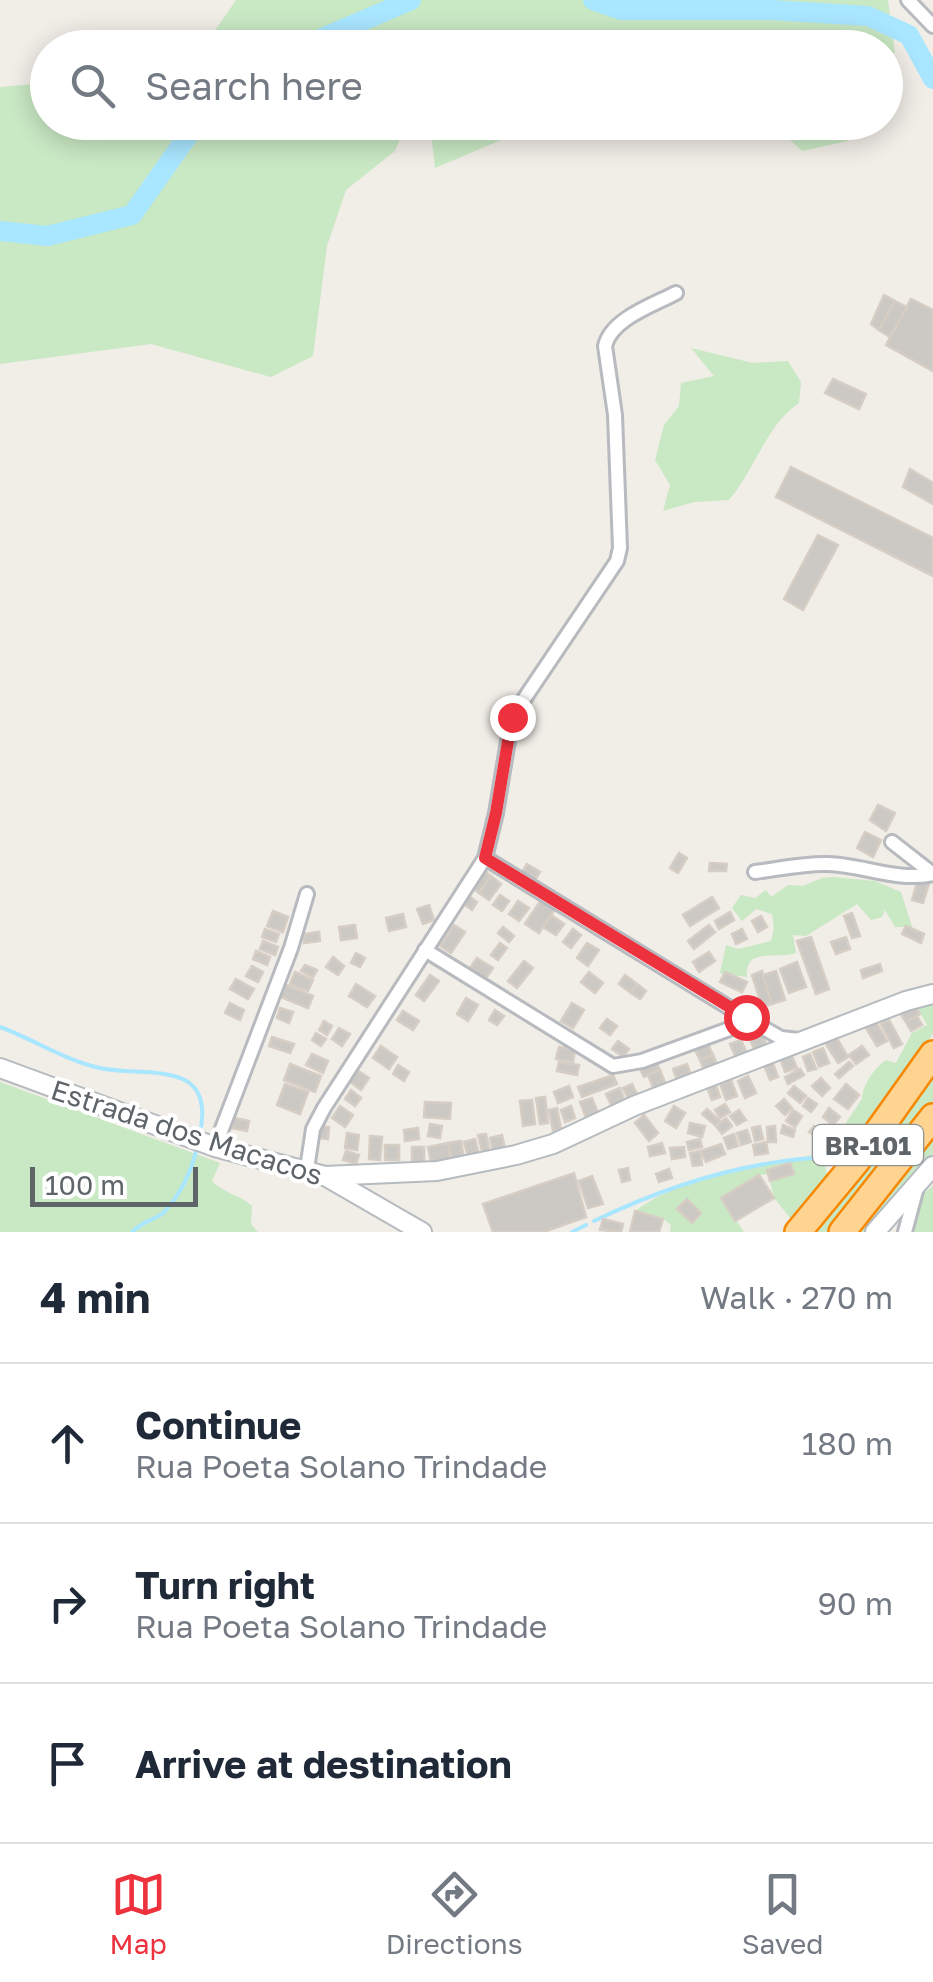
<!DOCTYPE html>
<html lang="en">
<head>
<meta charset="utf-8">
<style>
	:root { --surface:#fff; --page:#f2f2f3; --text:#1f2937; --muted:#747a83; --line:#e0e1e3; --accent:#ed313d }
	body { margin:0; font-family:"Golos Text",sans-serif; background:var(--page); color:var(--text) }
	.scale { position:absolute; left:30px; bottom:25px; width:168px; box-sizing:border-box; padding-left:10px; border:5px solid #5e6468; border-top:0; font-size:28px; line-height:35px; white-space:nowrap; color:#5e6468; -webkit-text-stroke:8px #fff; paint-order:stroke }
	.stop { position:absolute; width:30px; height:30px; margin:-22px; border:8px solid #ed313d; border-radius:50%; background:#fff }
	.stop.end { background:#ed313d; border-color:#fff; box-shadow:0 2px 10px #0008 }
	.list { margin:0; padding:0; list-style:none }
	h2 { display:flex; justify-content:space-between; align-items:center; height:130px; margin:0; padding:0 40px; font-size:42px }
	h2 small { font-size:32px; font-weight:400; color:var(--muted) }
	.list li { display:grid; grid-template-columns:65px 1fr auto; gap:30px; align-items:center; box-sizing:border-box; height:160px; padding:0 40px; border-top:2px solid var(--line) }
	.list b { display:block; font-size:38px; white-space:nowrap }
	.list p { margin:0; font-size:32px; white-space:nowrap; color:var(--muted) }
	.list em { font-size:32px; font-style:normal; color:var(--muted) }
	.icon { flex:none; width:55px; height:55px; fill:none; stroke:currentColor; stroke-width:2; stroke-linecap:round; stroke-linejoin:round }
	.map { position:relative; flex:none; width:933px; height:1232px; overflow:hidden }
	.search { position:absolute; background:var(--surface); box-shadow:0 5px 25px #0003; left:30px; right:30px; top:30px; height:110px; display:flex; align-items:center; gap:25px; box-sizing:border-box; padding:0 35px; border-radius:55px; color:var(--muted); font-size:38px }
	.sheet { height:610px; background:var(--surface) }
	nav { display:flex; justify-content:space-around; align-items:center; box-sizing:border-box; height:140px; border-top:2px solid var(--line); background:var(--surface); font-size:28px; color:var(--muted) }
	nav a { display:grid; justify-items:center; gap:5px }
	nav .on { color:var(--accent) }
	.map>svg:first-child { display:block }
	.green { fill:#c9e8c4 }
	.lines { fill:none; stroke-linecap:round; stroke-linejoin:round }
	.stream { stroke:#a9e6ff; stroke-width:4 }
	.river { stroke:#a9e6ff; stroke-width:20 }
	.building { fill:#ccc8c3; stroke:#d6cec5; stroke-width:2.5 }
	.street-casing { stroke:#b7babe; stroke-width:18 }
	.secondary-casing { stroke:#b5bbbf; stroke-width:22 }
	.highway-casing { stroke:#f88700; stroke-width:30 }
	.street { stroke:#fff; stroke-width:12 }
	.secondary { stroke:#fff; stroke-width:18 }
	.highway { stroke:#ffd390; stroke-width:25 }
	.route { stroke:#ed313d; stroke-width:12 }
	.labels { text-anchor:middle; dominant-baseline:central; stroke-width:8; stroke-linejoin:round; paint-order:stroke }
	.shield { fill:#fff; stroke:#8e9295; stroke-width:2.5 }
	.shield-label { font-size:25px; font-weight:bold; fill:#5e6468 }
	.street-label { font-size:28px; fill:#5e6468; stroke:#fff }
</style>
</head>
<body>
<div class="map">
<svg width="933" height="1232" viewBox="0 0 933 1232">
	<rect width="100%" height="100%" fill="#f1ede7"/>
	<!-- green -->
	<g class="green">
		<path d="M236,0h652l7,53 -9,1v-6l-704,-1 34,-18z"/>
		<path d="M47,83l1,39 359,1 -12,28 -49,39 -19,56 -14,110 -42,21 -120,-33 -151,20v-277z"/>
		<path d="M430,123v-1l90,1 -7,12 -78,33z"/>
		<path d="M772,123h73l3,18 -46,10z"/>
		<path d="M691,348l62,15 35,-2 13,21 -2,21c-32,21 -44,66 -70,97l-35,2 -31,9 7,-26 -15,-25 9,-35 15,-19 2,-23 33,-7z"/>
		<path d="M833,877l42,4 26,11 11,35h-17l-10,-17 -3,7 -11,3 -14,-16 -51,32 -13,-1 3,18c-19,7 -52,-7 -49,24l-27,-4 6,-28 12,4 33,-8 3,-13 -2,-14 -16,-5 -14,12 -10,-13 9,-13 14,3 11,-8 5,7 17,-12 15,1 19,-8z"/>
		<path d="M933,1001v33l-80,120 -18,-15 27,-40c0,-13 13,-32 24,-39l10,3 16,-30 15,-8 -12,-22z"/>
		<path d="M933,1067v37l-101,128h-24z"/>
		<path d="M0,1082l220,81 -8,18c13,13 27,13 40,25l-1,18 7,8h-258z"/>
		<path d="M933,1130v29l-59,73h-23z"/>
		<path d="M822,1154l6,24 -37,41 -17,-21 -4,-17 23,-7 -4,-11 -22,7v4l-8,1 -38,23 23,34h-74l1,-7 -8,-6 -28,-8c49,-36 128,-49 187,-57z"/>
		<path d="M933,1186v46h-23l10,-36z"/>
	</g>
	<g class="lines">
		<!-- stream -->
		<g class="stream">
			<path d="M0,1027c33,12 66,34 100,41 46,10 116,-11 100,65"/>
			<path d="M594,1221c75,-36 156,-62 240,-64"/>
			<path d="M132,1232c13,-13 25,-12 33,-21 16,-18 27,-41 32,-64"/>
			<path d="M572,1232l14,-7"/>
		</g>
		<!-- river -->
		<g class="river">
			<path d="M593,0l28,10h150l97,6 41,19 24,44"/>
			<path d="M299,48l112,-48"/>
			<path d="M0,231l47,5 85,-21 57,-81 13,-12"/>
		</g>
	</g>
	<!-- building -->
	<g class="building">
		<path d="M884,295l11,6 -16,29 -8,-6z"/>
		<path d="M911,299l22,11v61l-47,-26z"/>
		<path d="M895,301l12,6 -17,30 -11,-7z"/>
		<path d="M833,379l33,15 -7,15 -34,-16z"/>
		<path d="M791,467l142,71v38l-157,-79z"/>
		<path d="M910,469l23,14v21l-30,-17z"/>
		<path d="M818,535l20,10 -35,65 -19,-11z"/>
		<path d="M878,805l17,8 -9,18 -16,-11z"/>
		<path d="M865,832l16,8 -8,17 -16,-9z"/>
		<path d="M679,853l8,5 -9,15 -8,-5z"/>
		<path d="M710,863l17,1 -1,7h-17z"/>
		<path d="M527,864l13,8 -5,8 -13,-8z"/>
		<path d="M483,870l8,6 -12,17 -9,-7z"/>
		<path d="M491,876l10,8 -12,16 -10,-7z"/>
		<path d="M918,880l11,3 -6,20 -11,-3z"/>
		<path d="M466,894l11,8 -5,8 -11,-8z"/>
		<path d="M500,895l9,6 -7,10 -9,-6z"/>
		<path d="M712,897l7,11 -29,18 -7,-11z"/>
		<path d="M541,900l14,9 -16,24 -14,-9z"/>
		<path d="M518,901l11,7 -10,13 -10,-7z"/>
		<path d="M429,905l5,15 -11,4 -6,-15z"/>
		<path d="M273,911l15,6 -5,15 -16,-6z"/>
		<path d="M730,912l4,8 -15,9 -4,-8z"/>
		<path d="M852,913l8,23 -8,2 -8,-22z"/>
		<path d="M403,914l3,13 -17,4 -3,-13z"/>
		<path d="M551,915l13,9 -8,11 -13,-8z"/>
		<path d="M761,916l6,11 -9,5 -6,-11z"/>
		<path d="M355,925l2,13 -16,2 -2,-13z"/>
		<path d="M454,925l11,7 -14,21 -11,-7z"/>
		<path d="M709,925l6,7 -21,17 -6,-8z"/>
		<path d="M906,926l18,8 -3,9 -19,-9z"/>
		<path d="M503,927l11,9 -5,6 -11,-9z"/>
		<path d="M265,929l14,5 -3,8 -14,-5z"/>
		<path d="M573,929l8,6 -10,13 -8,-6z"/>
		<path d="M742,929l5,10 -11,5 -4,-10z"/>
		<path d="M319,932l1,9 -16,2 -1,-9z"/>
		<path d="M811,937l18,52 -13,5 -19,-53z"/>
		<path d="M846,937l4,12 -14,5 -5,-12z"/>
		<path d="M263,941l15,6 -3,8 -15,-6z"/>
		<path d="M500,943l7,5 -9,12 -7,-5z"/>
		<path d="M587,943l12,7 -11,16 -11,-8z"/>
		<path d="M256,951l14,6 -3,8 -14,-6z"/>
		<path d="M709,952l6,9 -16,11 -6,-10z"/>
		<path d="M356,953l9,5 -5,9 -9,-4z"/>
		<path d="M333,957l11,9 -6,9 -12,-8z"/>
		<path d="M477,958l16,10 -7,10 -16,-10z"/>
		<path d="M524,961l9,7 -16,20 -9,-7z"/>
		<path d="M797,962l9,25 -17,6 -9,-24z"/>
		<path d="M880,964l2,7 -19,7 -2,-8z"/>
		<path d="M305,965l12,5 -4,7 -12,-6z"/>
		<path d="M252,966l11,6 -5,10 -12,-6z"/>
		<path d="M762,971l10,33 -10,3 -10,-32z"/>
		<path d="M776,971l9,29 -13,4 -9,-29z"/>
		<path d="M295,972l18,8 -5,11 -18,-7z"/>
		<path d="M589,972l14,11 -8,10 -14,-11z"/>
		<path d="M725,972l22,10 -5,10 -22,-10z"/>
		<path d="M430,975l9,6 -15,20 -8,-6z"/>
		<path d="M625,975l12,9 -6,9 -12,-9z"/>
		<path d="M236,979l18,10 -6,10 -18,-10z"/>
		<path d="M356,984l19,12 -8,11 -18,-11z"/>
		<path d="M637,984l9,7 -6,8 -9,-6z"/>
		<path d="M286,985l27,11 -5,12 -27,-11z"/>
		<path d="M466,998l12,7 -10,16 -11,-7z"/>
		<path d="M230,1003l14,7 -4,10 -15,-7z"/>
		<path d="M572,1003l12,7 -11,18 -12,-7z"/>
		<path d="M915,1005l5,9 -14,8 -6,-9z"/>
		<path d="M280,1008l13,4 -4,11 -12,-5z"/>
		<path d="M495,1010l9,6 -7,9 -8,-5z"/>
		<path d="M403,1011l16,10 -6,9 -16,-10z"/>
		<path d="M917,1016l5,9 -11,6 -5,-9z"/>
		<path d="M607,1019l10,7 -7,9 -10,-7z"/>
		<path d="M889,1020l13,24 -8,4 -13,-24z"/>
		<path d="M324,1021l8,5 -5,9 -8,-5z"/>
		<path d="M876,1022l11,19 -10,5 -11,-18z"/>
		<path d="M339,1028l11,6 -8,12 -10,-7z"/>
		<path d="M316,1033l10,6 -5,7 -9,-6z"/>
		<path d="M762,1035l5,11 -12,5 -5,-11z"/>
		<path d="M835,1035l13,22 -10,6 -14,-22z"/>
		<path d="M272,1037l22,7 -4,9 -21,-7z"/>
		<path d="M741,1040l7,16 -11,4 -7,-16z"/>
		<path d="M618,1041l11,8 -6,8 -11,-8z"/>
		<path d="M708,1044l5,11 -13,5 -5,-10z"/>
		<path d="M381,1046l16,11 -8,12 -16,-11z"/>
		<path d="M862,1046l7,9 -13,9 -7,-9z"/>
		<path d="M559,1047l16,3 -2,12 -17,-3z"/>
		<path d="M823,1048l6,15 -10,4 -6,-15z"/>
		<path d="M312,1054l16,7 -5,12 -17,-8z"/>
		<path d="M791,1054l6,14 -12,4 -5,-14z"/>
		<path d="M810,1054l6,15 -8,2 -5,-14z"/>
		<path d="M713,1055l5,11 -13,6 -5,-12z"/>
		<path d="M772,1061l6,16 -8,3 -6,-15z"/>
		<path d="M559,1062l20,3 -2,10 -20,-4z"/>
		<path d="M656,1062l4,8 -16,7 -4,-8z"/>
		<path d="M849,1062l4,4 -14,12 -4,-4z"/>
		<path d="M290,1064l31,12 -6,16 -31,-12z"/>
		<path d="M687,1064l4,11 -14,5 -4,-11z"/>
		<path d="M398,1065l11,7 -5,9 -11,-7z"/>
		<path d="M800,1069l4,6 -16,9 -3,-7z"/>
		<path d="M357,1070l12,8 -8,12 -12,-9z"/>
		<path d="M660,1070l6,15 -12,5 -6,-15z"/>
		<path d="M613,1075l4,9 -35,13 -4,-10z"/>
		<path d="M748,1076l8,17 -11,5 -7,-17z"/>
		<path d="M821,1078l9,10 -8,8 -10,-10z"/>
		<path d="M731,1080l6,16 -11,4 -6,-16z"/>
		<path d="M715,1082l5,15 -8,3 -6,-15z"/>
		<path d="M285,1084l23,8 -8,22 -23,-9z"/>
		<path d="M632,1084l5,10 -9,4 -5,-10z"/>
		<path d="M846,1084l13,11 -11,14 -14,-10z"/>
		<path d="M569,1086l4,11 -15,6 -4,-11z"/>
		<path d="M794,1086l12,10 -6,7 -12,-10z"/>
		<path d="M620,1088l5,14 -13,5 -6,-13z"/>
		<path d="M351,1090l10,8 -6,8 -10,-7z"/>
		<path d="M545,1097l3,26 -8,1 -4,-26z"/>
		<path d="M592,1098l7,17 -12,5 -7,-18z"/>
		<path d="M808,1098l9,6 -6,8 -8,-6z"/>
		<path d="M784,1099l8,9 -7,7 -9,-9z"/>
		<path d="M532,1100l3,24 -12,2 -3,-25z"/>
		<path d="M425,1102l26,1 -1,16 -26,-2z"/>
		<path d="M725,1104l5,8 -10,6 -5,-8z"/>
		<path d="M340,1106l13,9 -8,12 -13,-9z"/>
		<path d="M571,1106l4,12 -10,4 -4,-12z"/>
		<path d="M674,1106l11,7 -9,15 -11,-7z"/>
		<path d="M557,1108l4,21 -8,2 -4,-21z"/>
		<path d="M829,1108l11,9 -7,8 -10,-8z"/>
		<path d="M707,1109l13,12 -4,5 -14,-12z"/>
		<path d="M739,1110l7,10 -9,5 -7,-9z"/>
		<path d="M793,1110l9,6 -7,11 -9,-6z"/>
		<path d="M644,1115l14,18 -9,8 -14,-18z"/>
		<path d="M234,1118l15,3 -2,10 -15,-3z"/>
		<path d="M726,1118l6,8 -10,8 -6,-8z"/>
		<path d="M690,1123l15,3 -3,11 -14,-4z"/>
		<path d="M430,1124l12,2 -2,12 -12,-2z"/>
		<path d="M783,1125l12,5 -2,7 -12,-4z"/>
		<path d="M320,1126l9,1 -1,12 -9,-1z"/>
		<path d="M760,1126l3,13 -8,2 -3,-13z"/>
		<path d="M775,1126l1,16h-8l-1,-15z"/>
		<path d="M814,1126l14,10 -4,6 -15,-10z"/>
		<path d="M418,1128l1,11 -14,2 -1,-11z"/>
		<path d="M747,1130l4,12 -10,3 -4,-12z"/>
		<path d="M347,1133l12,2 -2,15 -12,-2z"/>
		<path d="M486,1134l4,19 -7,2 -5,-20z"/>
		<path d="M734,1134l4,12 -10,3 -4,-11z"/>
		<path d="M502,1135l3,14 -12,3 -3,-14z"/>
		<path d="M370,1136l12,1 -2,23 -11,-1z"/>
		<path d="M475,1139l4,15 -11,3 -4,-15z"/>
		<path d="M700,1139l2,8 -13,3 -2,-8z"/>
		<path d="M461,1141l3,18 -13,3 -3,-19z"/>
		<path d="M766,1142l2,11 -13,2 -2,-10z"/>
		<path d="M448,1143l3,19 -19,4 -4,-19z"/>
		<path d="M662,1143l3,10 -15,3 -2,-9z"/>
		<path d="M721,1144l4,10 -19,8 -5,-11z"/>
		<rect x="385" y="1145" width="14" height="15"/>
		<rect x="412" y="1147" width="12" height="17"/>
		<path d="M684,1147l1,10 -13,2 -2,-11z"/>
		<path d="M346,1151l13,4 -3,9 -13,-4z"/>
		<path d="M700,1151l2,14 -9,1 -3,-13z"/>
		<path d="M790,1163l4,11 -24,7 -3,-11z"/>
		<path d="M628,1168l2,12 -8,2 -3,-12z"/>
		<path d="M669,1169l3,9 -13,4 -3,-8z"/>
		<path d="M574,1173l12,44 -42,15h-51l-10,-28z"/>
		<path d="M759,1175l15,23 -39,23 -14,-23z"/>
		<path d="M592,1176l11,28 -15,4 -9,-27z"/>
		<path d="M687,1199l14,14 -9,10 -15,-14z"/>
		<path d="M635,1211l28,8 -4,13h-29z"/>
		<path d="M603,1219l20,5 -2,8 -21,-2z"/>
	</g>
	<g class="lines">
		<defs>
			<g id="street">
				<path d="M908,0l25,26"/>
				<path d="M892,842l41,32"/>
				<path d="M485,858l266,163 30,17 18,2"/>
				<path d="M755,872c24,-3 50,-9 73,-8 36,1 69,18 105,10"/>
				<path d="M425,950l188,116 29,-5 109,-40"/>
				<path d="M215,1147l76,-199 16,-54"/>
				<path d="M307,1169l6,-40 11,-21 161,-250 11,-45 16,-96 105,-156 3,-13 -5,-133 -10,-69c6,-27 48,-41 71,-53"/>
				<path d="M905,1232l11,-41"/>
			</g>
			<g id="secondary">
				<path d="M0,1068l215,79 110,29 97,56"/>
				<path d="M325,1176l112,-5 79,-16 37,-11 81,-38 272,-105 27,-7"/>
				<path d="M875,1232l58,-66"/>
			</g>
			<g id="highway">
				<path d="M798,1232l58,-70 77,-108"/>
				<path d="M842,1232l91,-115"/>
			</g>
		</defs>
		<!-- street casing -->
		<use href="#street" class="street-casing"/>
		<!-- secondary casing -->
		<use href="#secondary" class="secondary-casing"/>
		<!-- highway casing -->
		<use href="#highway" class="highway-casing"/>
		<!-- street -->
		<use href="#street" class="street"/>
		<!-- secondary -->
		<use href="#secondary" class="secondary"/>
		<!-- highway -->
		<use href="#highway" class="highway"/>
	</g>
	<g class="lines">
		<!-- route -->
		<path class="route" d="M512,717l-16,96 -11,45 261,159"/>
	</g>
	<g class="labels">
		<!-- shield labels -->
		<rect class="shield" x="813" y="1125" width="110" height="40" rx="8"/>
		<g class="shield-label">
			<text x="868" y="1145">BR-101</text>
		</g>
		<!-- street labels -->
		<g class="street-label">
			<text transform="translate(187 1132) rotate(18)">Estrada dos Macacos</text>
		</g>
	</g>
</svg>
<div class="scale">100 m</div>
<div class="stop" style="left:746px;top:1017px"></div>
<div class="stop end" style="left:512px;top:717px"></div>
<div class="search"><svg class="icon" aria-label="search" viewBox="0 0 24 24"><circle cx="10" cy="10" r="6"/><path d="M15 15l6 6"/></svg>Search here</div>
</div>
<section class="sheet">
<h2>4 min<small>Walk · 270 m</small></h2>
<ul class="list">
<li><svg class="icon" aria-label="ahead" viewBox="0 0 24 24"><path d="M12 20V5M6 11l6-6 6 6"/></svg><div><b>Continue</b><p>Rua Poeta Solano Trindade</p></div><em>180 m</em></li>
<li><svg class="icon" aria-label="right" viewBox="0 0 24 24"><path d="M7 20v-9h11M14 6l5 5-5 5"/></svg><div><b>Turn right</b><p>Rua Poeta Solano Trindade</p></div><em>90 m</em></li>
<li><svg class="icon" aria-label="arrive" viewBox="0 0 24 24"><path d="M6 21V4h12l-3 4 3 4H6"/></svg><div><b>Arrive at destination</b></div></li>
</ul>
</section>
<nav>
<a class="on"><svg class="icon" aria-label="map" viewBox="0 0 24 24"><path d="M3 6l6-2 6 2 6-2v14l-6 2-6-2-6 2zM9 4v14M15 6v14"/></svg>Map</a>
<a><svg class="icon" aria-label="directions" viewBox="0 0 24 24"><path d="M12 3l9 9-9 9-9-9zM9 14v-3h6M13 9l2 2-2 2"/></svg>Directions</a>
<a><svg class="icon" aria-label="saved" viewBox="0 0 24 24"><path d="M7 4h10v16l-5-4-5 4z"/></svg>Saved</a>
</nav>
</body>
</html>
